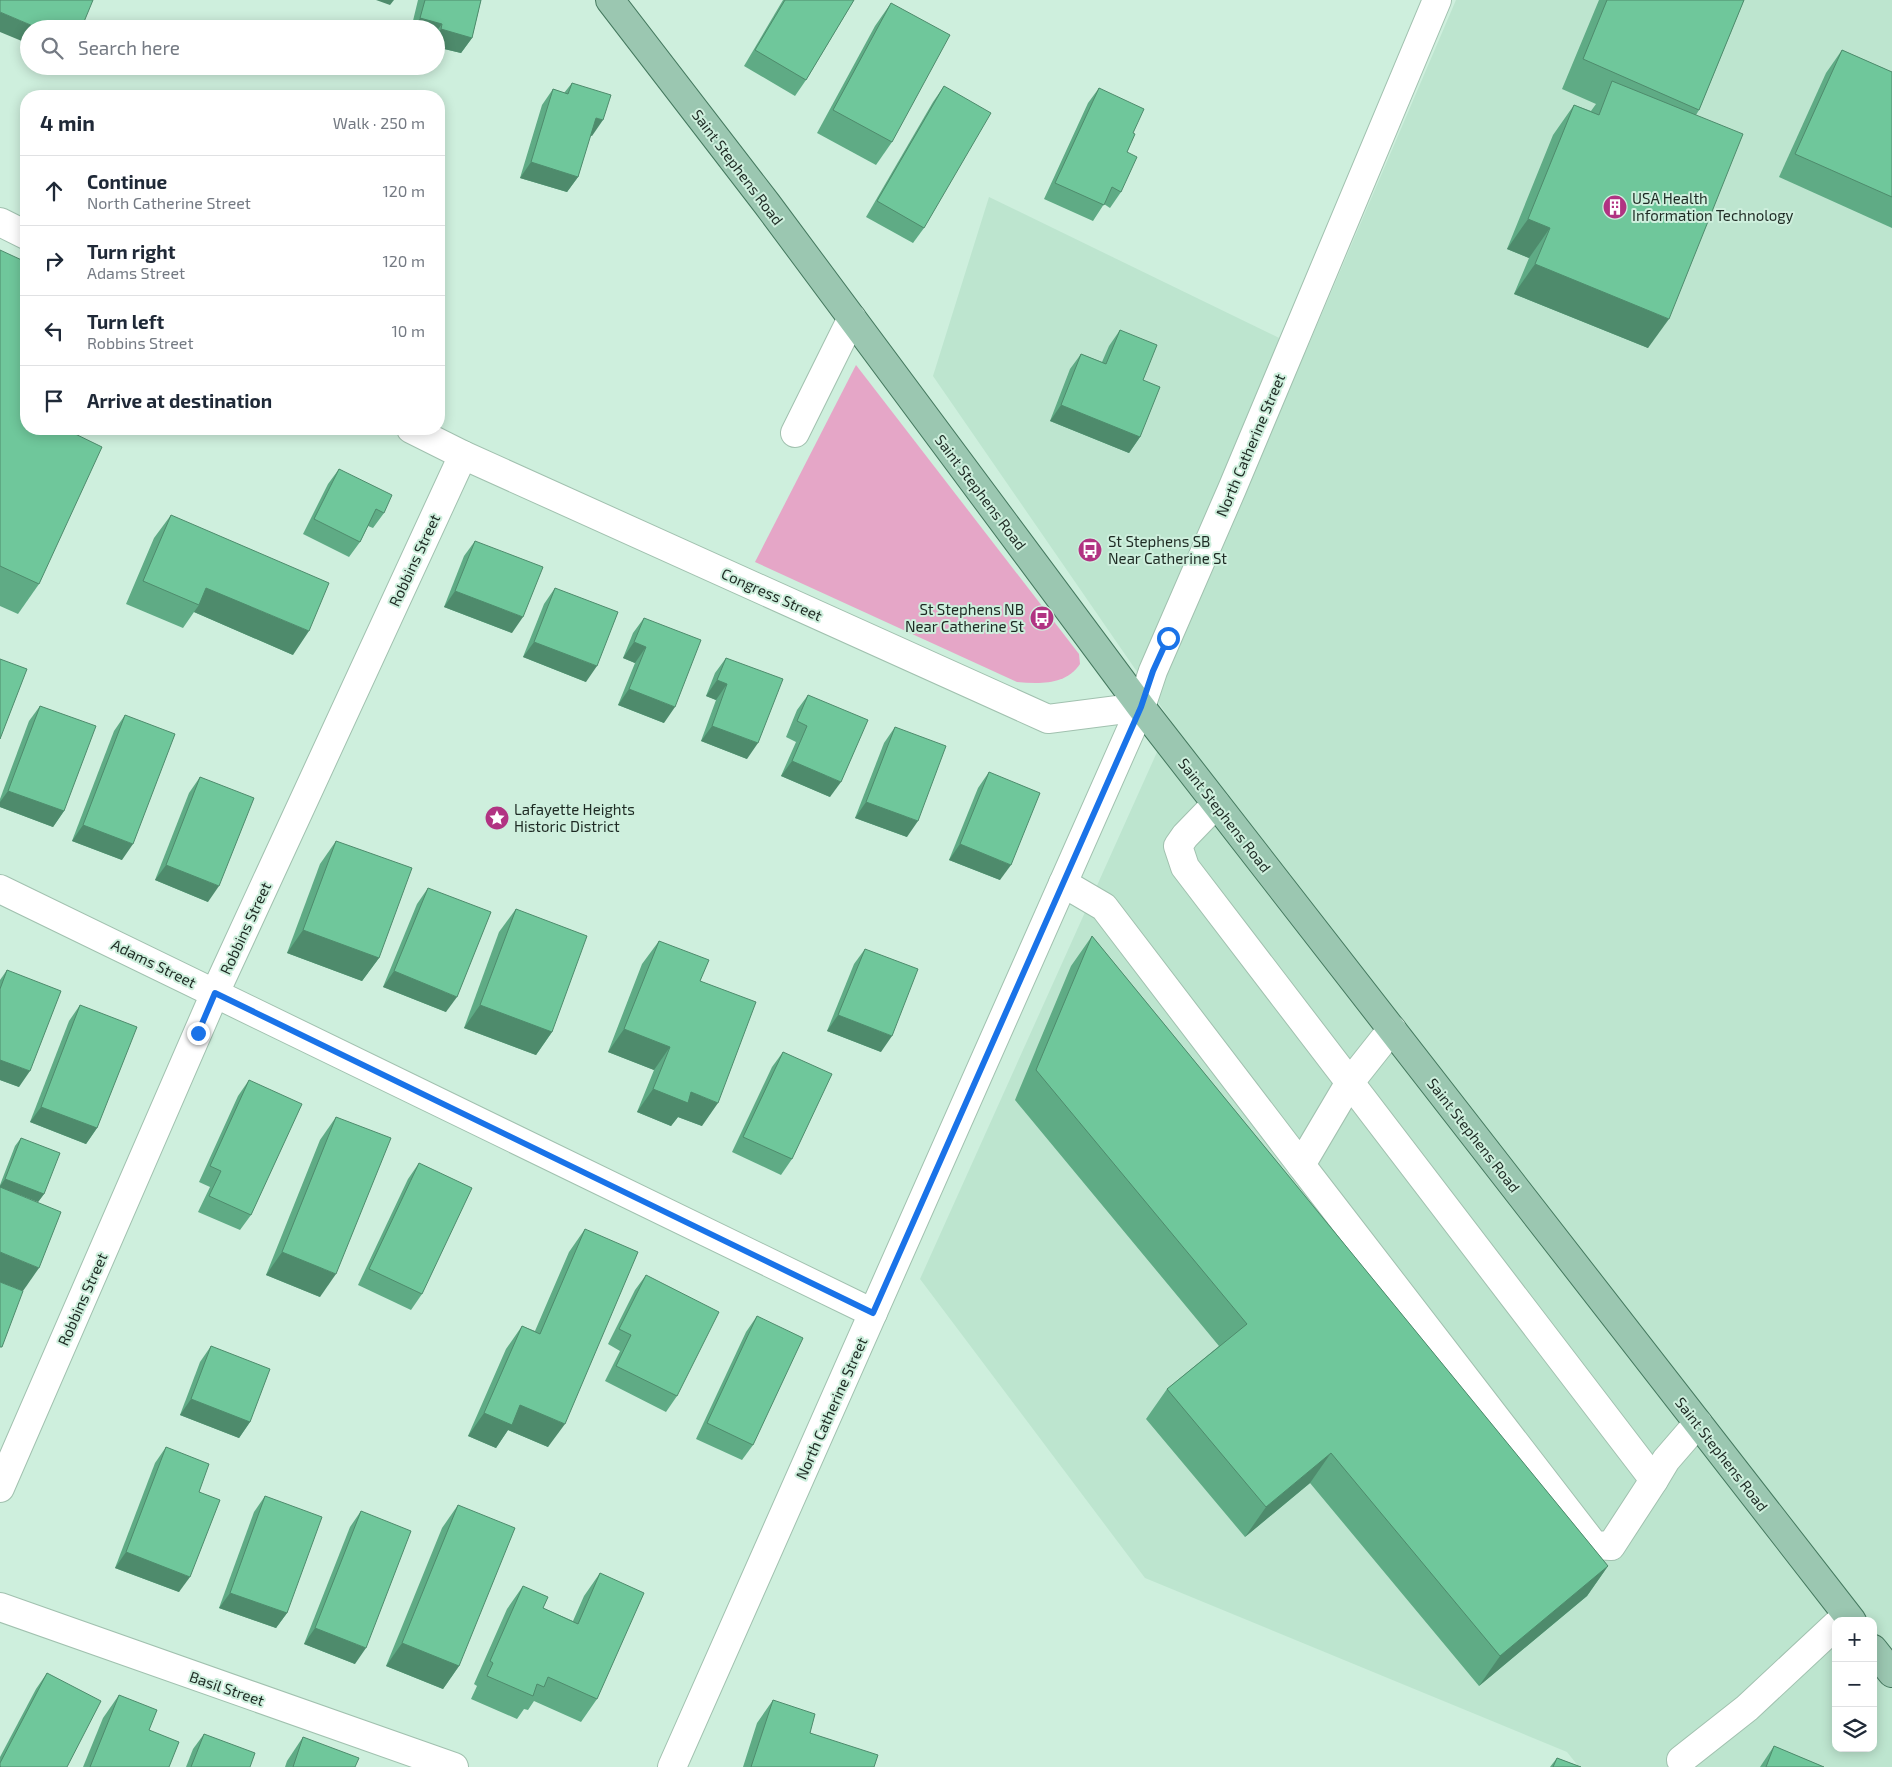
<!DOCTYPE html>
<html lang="en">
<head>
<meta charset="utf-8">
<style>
	:root { --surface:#fff; --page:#f2f2f3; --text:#1f2937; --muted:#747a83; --line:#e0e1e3 }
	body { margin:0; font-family:"Exo 2",sans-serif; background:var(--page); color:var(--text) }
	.controls { position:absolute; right:15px; bottom:15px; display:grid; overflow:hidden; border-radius:10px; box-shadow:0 2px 12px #0003 }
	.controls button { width:45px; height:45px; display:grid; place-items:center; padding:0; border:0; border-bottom:1px solid var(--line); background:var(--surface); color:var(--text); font:25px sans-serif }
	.stop { position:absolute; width:15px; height:15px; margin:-11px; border:4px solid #1a73e8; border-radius:50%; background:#fff }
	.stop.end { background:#1a73e8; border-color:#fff; box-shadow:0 1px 5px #0008 }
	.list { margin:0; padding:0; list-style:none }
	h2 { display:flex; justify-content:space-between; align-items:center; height:65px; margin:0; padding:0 20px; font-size:21px }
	h2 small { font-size:16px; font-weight:400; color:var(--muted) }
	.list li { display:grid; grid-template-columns:32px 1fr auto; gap:15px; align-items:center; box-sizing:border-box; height:70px; padding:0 20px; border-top:1px solid var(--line) }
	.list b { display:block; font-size:19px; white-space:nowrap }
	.list p { margin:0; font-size:16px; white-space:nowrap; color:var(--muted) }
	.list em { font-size:16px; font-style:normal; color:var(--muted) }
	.icon { flex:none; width:28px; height:28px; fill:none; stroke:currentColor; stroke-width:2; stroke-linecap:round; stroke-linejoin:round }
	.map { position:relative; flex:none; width:1892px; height:1767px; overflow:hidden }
	.search { position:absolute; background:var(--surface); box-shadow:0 2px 12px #0003; left:20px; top:20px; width:425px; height:55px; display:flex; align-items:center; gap:12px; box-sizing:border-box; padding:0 18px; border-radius:28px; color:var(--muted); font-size:19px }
	.panel { position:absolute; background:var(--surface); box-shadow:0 2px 12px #0003; left:20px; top:90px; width:425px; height:345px; border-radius:20px }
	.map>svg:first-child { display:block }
	.built { fill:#bde5cf; fill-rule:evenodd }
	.green { fill:#e5a6c7 }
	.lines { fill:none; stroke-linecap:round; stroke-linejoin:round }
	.minor-casing { stroke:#a1c1af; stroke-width:30 }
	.major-casing { stroke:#44785e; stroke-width:30 }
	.minor { stroke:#fff; stroke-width:28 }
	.major { stroke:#9bc7b1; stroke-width:28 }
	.wall { fill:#5fab85 }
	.shaded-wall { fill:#4e8b6c }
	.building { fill:#6fc79b; stroke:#4e8b6c }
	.route { stroke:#1a73e8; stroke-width:6 }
	.labels { text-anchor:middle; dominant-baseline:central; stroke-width:4; stroke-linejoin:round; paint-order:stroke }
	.street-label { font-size:15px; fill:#1e2b24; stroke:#ceefdd }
	.poi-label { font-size:15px; fill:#1e2b24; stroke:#ceefdd; text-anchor:start }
</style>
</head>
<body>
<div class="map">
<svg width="1892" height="1767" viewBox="0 0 1892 1767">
	<rect width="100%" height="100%" fill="#ceefdd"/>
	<!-- built -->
	<path class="built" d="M1456,0h436v1767h-313l-12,-15 -422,-174 -225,-299 251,-558 -238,-345 56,-179 317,154zM1836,1621h37v127h-37z"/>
	<!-- green -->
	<path class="green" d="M856,365l223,289 1,10c-14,21 -40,20 -63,18l-262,-120z"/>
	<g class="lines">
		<defs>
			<g id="minor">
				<path d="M0,222l26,13"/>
				<path d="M411,429l52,26 585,264 93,-12"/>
				<path d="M795,433l57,-115"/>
				<path d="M1216,804l-31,32 -7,10 7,21 469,613 -43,66 -17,-1 -293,-380"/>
				<path d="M1063,883l41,24 197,258 49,-83 42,-53"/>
				<path d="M0,889l873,424"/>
				<path d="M1654,1480l12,-20 32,-37"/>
				<path d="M0,1488l215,-495 248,-538"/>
				<path d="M0,1607l454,160"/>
				<path d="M1681,1760l66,-52 89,-83"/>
				<path d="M672,1767l469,-1060 12,-36 79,-182 205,-489"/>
			</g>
			<g id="major">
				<path d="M610,0l157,204 374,503 711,914"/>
				<path d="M1873,1649l19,24"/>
			</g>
		</defs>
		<!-- minor casing -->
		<use href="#minor" class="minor-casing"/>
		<!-- major casing -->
		<use href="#major" class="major-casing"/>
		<!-- minor -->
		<use href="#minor" class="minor"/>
		<!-- major -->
		<use href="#major" class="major"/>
	</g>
	<!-- wall -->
	<g class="wall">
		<path d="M418,0h63l-9,38 -11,15 -25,-6v-18h-25z"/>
		<path d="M783,0h71l-48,80 -11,16 -51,-30z"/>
		<path d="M1599,0h145l-45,110 -3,5 -48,233 -134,-54 15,-36 -22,-9 46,-114 21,-30 17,6 5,-7 -34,-15z"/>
		<path d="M891,3l1,139 -16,23 -59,-32 58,-107z"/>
		<path d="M1842,50l50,22v156l-113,-51 47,-104z"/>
		<path d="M572,83l20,53 -2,-1 -12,42 -11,15 -47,-14 22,-73 11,-16 11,4z"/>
		<path d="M944,86l-20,142 -11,15 -47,-26 67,-115z"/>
		<path d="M1099,88l34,45 -6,19 -6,40 -11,16 -6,-4 -11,17 -49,-22 44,-96z"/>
		<path d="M0,250l39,334 -21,30 -18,-8z"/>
		<path d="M1120,330l23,50 -3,57 -11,16 -79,-32 20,-52 11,-15 21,8 7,-16z"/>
		<path d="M339,469l45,44 -11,15 -5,-2 -8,16 -11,15 -46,-23 25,-50z"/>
		<path d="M171,515l122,140 -99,-43 -11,16 -57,-24 28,-66z"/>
		<path d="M475,541l37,92 -68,-26 20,-51z"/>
		<path d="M555,588l31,94 -63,-25 21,-53z"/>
		<path d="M644,618l20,105 -46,-18 17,-42 -12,-5 10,-25z"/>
		<path d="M726,658l21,101 -46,-18 15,-41 -10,-4 9,-23z"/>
		<path d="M808,695l22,102 -49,-21 15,-34 -10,-5 11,-27z"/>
		<path d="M40,706l24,105 -11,16 -53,-20v-8l29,-78z"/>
		<path d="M125,715l-3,145 -50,-19 42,-110z"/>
		<path d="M895,727l12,110 -52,-19 29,-75z"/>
		<path d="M989,772l11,108 -51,-20 29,-72z"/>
		<path d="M200,777l8,125 -53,-22 34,-87z"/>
		<path d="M336,841l43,117 -17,23 -75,-28 33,-89z"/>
		<path d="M428,888l18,124 -63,-25 34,-83z"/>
		<path d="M516,909l36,123 -16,23 -72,-27 35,-96z"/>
		<path d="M1092,936l516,630 -21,30 -108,90 -169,-203 -65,54 -99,-118 21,-30 52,-43 -204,-246 56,-134z"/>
		<path d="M659,941l41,40 2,145 -24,-9 -7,9 -34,-14 17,-42 -46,-18 34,-88z"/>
		<path d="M865,949l16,103 -54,-21 27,-67z"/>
		<path d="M7,970l12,117 -19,-7v-100z"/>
		<path d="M80,1005l17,123 -11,16 -56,-22 39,-101z"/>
		<path d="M783,1052l9,107 -11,16 -49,-23 40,-85z"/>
		<path d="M249,1080l2,135 -11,15 -42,-18 12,-25 -11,-5 39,-86z"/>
		<path d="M336,1117l-16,180 -54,-22 54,-135z"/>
		<path d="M21,1138l23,56 -6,8 -31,-12 -7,92v-97l15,-39z"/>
		<path d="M419,1163l3,131 -11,16 -53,-25 50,-106z"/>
		<path d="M585,1229l-37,218 -40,-17 -12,18 -28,-12 38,-87 16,-23 13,5 34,-79z"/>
		<path d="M646,1275l31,121 -11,16 -61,-31 15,-30 -12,-7 27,-54z"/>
		<path d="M757,1316l-4,129 -11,15 -46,-21 50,-107z"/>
		<path d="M211,1346l39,76 -11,16 -59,-23 20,-53z"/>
		<path d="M166,1447l33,45 -20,100 -64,-24 40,-105z"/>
		<path d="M265,1496l22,117 -11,15 -57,-20 35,-96z"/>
		<path d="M458,1505l1,161 -16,23 -57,-23 56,-138z"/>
		<path d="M361,1511l-6,153 -51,-20 46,-117z"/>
		<path d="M600,1573l-3,126 -16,23 -47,-21 -6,9 -4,-1 -7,10 -46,-20 6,-13 -3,-2 33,-75 16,-23 20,22 30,13 11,-25z"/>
		<path d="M47,1673l20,94h-67v-10l36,-68z"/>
		<path d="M119,1695l30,35 20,37h-86l20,-49z"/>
		<path d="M773,1700l37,33 64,34h-131l14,-44z"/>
		<path d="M204,1734l46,33h-64l7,-18z"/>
		<path d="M303,1737l52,30h-70l2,-6z"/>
		<path d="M1774,1746l50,21h-64z"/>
		<path d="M1557,1758l24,9h-31z"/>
	</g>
	<!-- shaded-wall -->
	<g class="shaded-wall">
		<path d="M376,0h18l-4,5z"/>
		<path d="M0,12l40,17h-11v15l-29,-12z"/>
		<path d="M420,18l22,6 -6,8v-3h-23z"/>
		<path d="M441,29l31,9 -11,15 -25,-6v-12z"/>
		<path d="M596,118l7,2 -11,16 -7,-3z"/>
		<path d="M531,162l47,15 -11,15 -47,-14z"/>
		<path d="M1528,219l22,9 -21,30 -22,-9z"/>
		<path d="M1535,264l134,55 -21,29 -134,-54z"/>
		<path d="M1061,405l79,32 -11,16 -79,-32z"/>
		<path d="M206,588l103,43 -16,24 -99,-43 5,-7z"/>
		<path d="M455,591l68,26 -11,16 -68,-26z"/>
		<path d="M534,642l63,24 -11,16 -63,-25z"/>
		<path d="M634,642l12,5 -11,16 -12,-5z"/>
		<path d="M717,680l10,4 -11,16 -10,-4z"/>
		<path d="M629,689l46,18 -11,16 -46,-18z"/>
		<path d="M712,726l46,17 -11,16 -46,-18z"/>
		<path d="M792,761l49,21 -11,15 -49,-21z"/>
		<path d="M8,791l56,20 -11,16 -53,-20v-5z"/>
		<path d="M866,802l52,19 -11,16 -52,-19z"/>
		<path d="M83,825l50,19 -11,16 -50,-19z"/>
		<path d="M960,844l51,21 -11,15 -51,-20z"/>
		<path d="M166,865l53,21 -11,16 -53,-22z"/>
		<path d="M303,930l76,28 -17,23 -75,-28z"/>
		<path d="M394,971l63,26 -11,15 -63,-25z"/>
		<path d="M480,1005l72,27 -16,23 -72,-27z"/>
		<path d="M838,1015l54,21 -11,16 -54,-21z"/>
		<path d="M624,1029l46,18 -16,23 -46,-18z"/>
		<path d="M0,1060l30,11 -11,16 -19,-7z"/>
		<path d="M653,1089l38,3 27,11 -16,23 -24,-9 -7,9 -34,-14z"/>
		<path d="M41,1107l56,21 -11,16 -56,-22z"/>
		<path d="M5,1179l39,15 -6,8 -38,-15v-1z"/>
		<path d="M0,1252l39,16 -16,23 -23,-9z"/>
		<path d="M282,1252l54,22 -16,23 -54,-22z"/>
		<path d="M191,1399l59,23 -11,16 -59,-23z"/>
		<path d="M520,1405l45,19 -17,23 -40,-17 -12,18 -28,-12 16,-23z"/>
		<path d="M1331,1453l-21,30 -65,54 21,-30z"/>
		<path d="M126,1552l64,25 -11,15 -64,-24z"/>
		<path d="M1608,1566l-21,30 -108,90 21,-30z"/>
		<path d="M230,1593l57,20 -11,15 -57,-20z"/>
		<path d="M315,1628l51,20 -11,16 -51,-20z"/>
		<path d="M402,1643l57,23 -16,23 -57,-23z"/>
	</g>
	<!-- building -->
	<g class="building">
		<path d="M0,0h93l-12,29h-41l-40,-17z"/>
		<path d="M425,0h56l-9,38 -31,-9 1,-5 -22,-6z"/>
		<path d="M785,0h69l-48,80 -51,-30z"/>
		<path d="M1607,0h137l-45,110 -116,-51z"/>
		<path d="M891,3l59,32 -58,107 -59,-32z"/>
		<path d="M1842,50l50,22v125l-97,-43z"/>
		<path d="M1612,81l131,53 -74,185 -134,-55 15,-36 -22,-9 46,-114 25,10z"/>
		<path d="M572,83l39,12 -8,25 -7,-2 -18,59 -47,-15 22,-73 15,5z"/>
		<path d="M944,86l47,27 -67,115 -47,-27z"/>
		<path d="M1099,88l45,21 -11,24 2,1 -8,18 10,5 -16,35 -9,-5 -8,18 -49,-22z"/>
		<path d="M0,250l26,12v167h39l37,18 -63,137 -39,-18z"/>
		<path d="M1120,330l37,15 -14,35 17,7 -20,50 -79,-32 20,-51 25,10z"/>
		<path d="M339,469l53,26 -8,18 -8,-4 -16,33 -46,-23z"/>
		<path d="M171,515l158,68 -20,48 -103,-43 -7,17 -56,-24z"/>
		<path d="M475,541l68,26 -20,50 -68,-26z"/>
		<path d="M555,588l63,24 -21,54 -63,-24z"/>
		<path d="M644,618l57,22 -26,67 -46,-18 17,-42 -12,-5z"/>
		<path d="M726,658l57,21 -25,64 -46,-17 15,-42 -10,-4z"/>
		<path d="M0,659l27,10 -27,70z"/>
		<path d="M808,695l60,25 -27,62 -49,-21 15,-35 -10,-5z"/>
		<path d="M40,706l56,20 -32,85 -56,-20z"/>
		<path d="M125,715l50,19 -42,110 -50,-19z"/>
		<path d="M895,727l51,19 -28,75 -52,-19z"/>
		<path d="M989,772l51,21 -29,72 -51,-21z"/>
		<path d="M200,777l54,21 -35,88 -53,-21z"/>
		<path d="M336,841l76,27 -33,90 -76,-28z"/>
		<path d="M428,888l63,24 -34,85 -63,-26z"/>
		<path d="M516,909l71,27 -35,96 -72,-27z"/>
		<path d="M1092,936l516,630 -108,90 -169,-203 -65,54 -99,-118 80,-65 -211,-254z"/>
		<path d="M659,941l50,19 -9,21 56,21 -38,101 -27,-11 -3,11 -35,-14 17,-42 -46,-18z"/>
		<path d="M865,949l53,20 -26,67 -54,-21z"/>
		<path d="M7,970l54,21 -31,80 -30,-11v-71z"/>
		<path d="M80,1005l57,22 -40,101 -56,-21z"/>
		<path d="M783,1052l49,22 -40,85 -49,-22z"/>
		<path d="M249,1080l53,24 -51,111 -42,-19 12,-25 -11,-5z"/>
		<path d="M336,1117l55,21 -55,136 -54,-22z"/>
		<path d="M21,1138l39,15 -16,41 -39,-15z"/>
		<path d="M419,1163l53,25 -50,106 -53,-25z"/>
		<path d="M0,1187l61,25 -22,56 -39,-16z"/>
		<path d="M585,1229l53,23 -73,172 -45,-19 -8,20 -28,-12 38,-87 18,8z"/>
		<path d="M646,1275l73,37 -42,84 -61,-30 15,-31 -12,-6z"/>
		<path d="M0,1282l23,9 -21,56h-2z"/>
		<path d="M757,1316l46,22 -50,107 -46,-22z"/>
		<path d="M211,1346l59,23 -20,53 -59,-23z"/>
		<path d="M166,1447l43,17 -10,28 21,8 -30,77 -64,-25z"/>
		<path d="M265,1496l57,21 -35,96 -57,-20z"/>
		<path d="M458,1505l57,23 -56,138 -57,-23z"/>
		<path d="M361,1511l50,20 -45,117 -51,-20z"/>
		<path d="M600,1573l44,20 -47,106 -49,-22 -4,10 -7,-3 -4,12 -46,-20 6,-13 -3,-2 33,-75 25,11 -5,11 35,16z"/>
		<path d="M47,1673l54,28 -34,66h-66l-1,-1v-3z"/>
		<path d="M119,1695l38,15 -8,20 30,12 -10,25h-79z"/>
		<path d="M773,1700l42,14 -5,19 68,22 -4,12h-123z"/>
		<path d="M204,1734l51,19 -5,14h-59z"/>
		<path d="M303,1737l56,21 -4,9h-62z"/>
		<path d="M1774,1746l50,21h-58z"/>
		<path d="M1557,1758l24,9h-28z"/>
	</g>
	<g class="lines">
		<!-- route -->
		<path class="route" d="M198,1033l17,-40 658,320 268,-606 12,-36 15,-33"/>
	</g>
	<!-- icons -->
	<defs>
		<symbol id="building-disc" viewBox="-11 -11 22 22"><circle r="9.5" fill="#b13382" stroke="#ceefdd"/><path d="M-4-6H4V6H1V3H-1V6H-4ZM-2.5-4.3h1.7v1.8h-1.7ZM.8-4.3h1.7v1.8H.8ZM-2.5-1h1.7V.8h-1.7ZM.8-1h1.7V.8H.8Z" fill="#fff"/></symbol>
		<symbol id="bus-disc" viewBox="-11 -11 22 22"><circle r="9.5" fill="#b13382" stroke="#ceefdd"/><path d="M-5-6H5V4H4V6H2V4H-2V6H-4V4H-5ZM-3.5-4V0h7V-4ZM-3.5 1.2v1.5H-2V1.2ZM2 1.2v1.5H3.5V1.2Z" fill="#fff"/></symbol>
		<symbol id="sight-disc" viewBox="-11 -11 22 22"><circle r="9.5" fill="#b13382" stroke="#ceefdd"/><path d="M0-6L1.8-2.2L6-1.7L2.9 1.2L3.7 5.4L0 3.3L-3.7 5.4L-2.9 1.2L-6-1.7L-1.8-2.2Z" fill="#fff"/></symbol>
	</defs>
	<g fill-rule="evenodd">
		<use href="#building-disc" x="1601" y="193" width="28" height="28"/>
		<use href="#bus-disc" x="1076" y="536" width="28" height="28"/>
		<use href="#bus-disc" x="1028" y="604" width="28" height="28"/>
		<use href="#sight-disc" x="483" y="804" width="28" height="28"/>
	</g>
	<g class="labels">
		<!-- street labels -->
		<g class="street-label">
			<text transform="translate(738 167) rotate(53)">Saint Stephens Road</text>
			<text transform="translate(1250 445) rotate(-67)">North Catherine Street</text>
			<text transform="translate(981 492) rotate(53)">Saint Stephens Road</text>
			<text transform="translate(414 560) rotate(-65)">Robbins Street</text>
			<text transform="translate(772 594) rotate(24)">Congress Street</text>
			<text transform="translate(1225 815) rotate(52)">Saint Stephens Road</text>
			<text transform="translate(245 928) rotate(-65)">Robbins Street</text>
			<text transform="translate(154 963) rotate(26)">Adams Street</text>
			<text transform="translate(1474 1135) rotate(52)">Saint Stephens Road</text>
			<text transform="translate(82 1299) rotate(-66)">Robbins Street</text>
			<text transform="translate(831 1408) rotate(-66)">North Catherine Street</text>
			<text transform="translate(1722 1454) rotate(52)">Saint Stephens Road</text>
			<text transform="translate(227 1688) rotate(19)">Basil Street</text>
		</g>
		<!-- poi labels -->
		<g class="poi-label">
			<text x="1632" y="198">USA Health<tspan x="1632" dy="17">Information Technology</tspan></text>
			<text x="1108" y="541">St Stephens SB<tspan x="1108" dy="17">Near Catherine St</tspan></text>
			<text x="1024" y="609" text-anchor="end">St Stephens NB<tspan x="1024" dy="17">Near Catherine St</tspan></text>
			<text x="514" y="809">Lafayette Heights<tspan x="514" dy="17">Historic District</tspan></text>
		</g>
	</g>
</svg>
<div class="controls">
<button>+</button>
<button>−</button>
<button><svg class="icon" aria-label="layers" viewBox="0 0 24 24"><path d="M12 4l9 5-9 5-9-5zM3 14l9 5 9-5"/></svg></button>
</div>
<div class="stop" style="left:1168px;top:638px"></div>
<div class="stop end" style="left:198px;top:1033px"></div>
<div class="search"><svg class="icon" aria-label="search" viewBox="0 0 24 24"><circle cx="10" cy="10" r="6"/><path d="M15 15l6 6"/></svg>Search here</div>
<section class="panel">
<h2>4 min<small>Walk · 250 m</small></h2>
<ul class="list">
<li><svg class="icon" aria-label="ahead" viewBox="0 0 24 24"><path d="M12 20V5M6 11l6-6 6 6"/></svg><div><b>Continue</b><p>North Catherine Street</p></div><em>120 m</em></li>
<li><svg class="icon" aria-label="right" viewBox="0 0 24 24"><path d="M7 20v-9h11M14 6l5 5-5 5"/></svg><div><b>Turn right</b><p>Adams Street</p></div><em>120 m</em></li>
<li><svg class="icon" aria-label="left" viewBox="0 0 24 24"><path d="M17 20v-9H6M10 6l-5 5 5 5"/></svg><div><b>Turn left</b><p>Robbins Street</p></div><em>10 m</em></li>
<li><svg class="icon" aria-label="arrive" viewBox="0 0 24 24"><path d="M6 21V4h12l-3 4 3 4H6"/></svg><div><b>Arrive at destination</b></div></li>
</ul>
</section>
</div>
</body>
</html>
